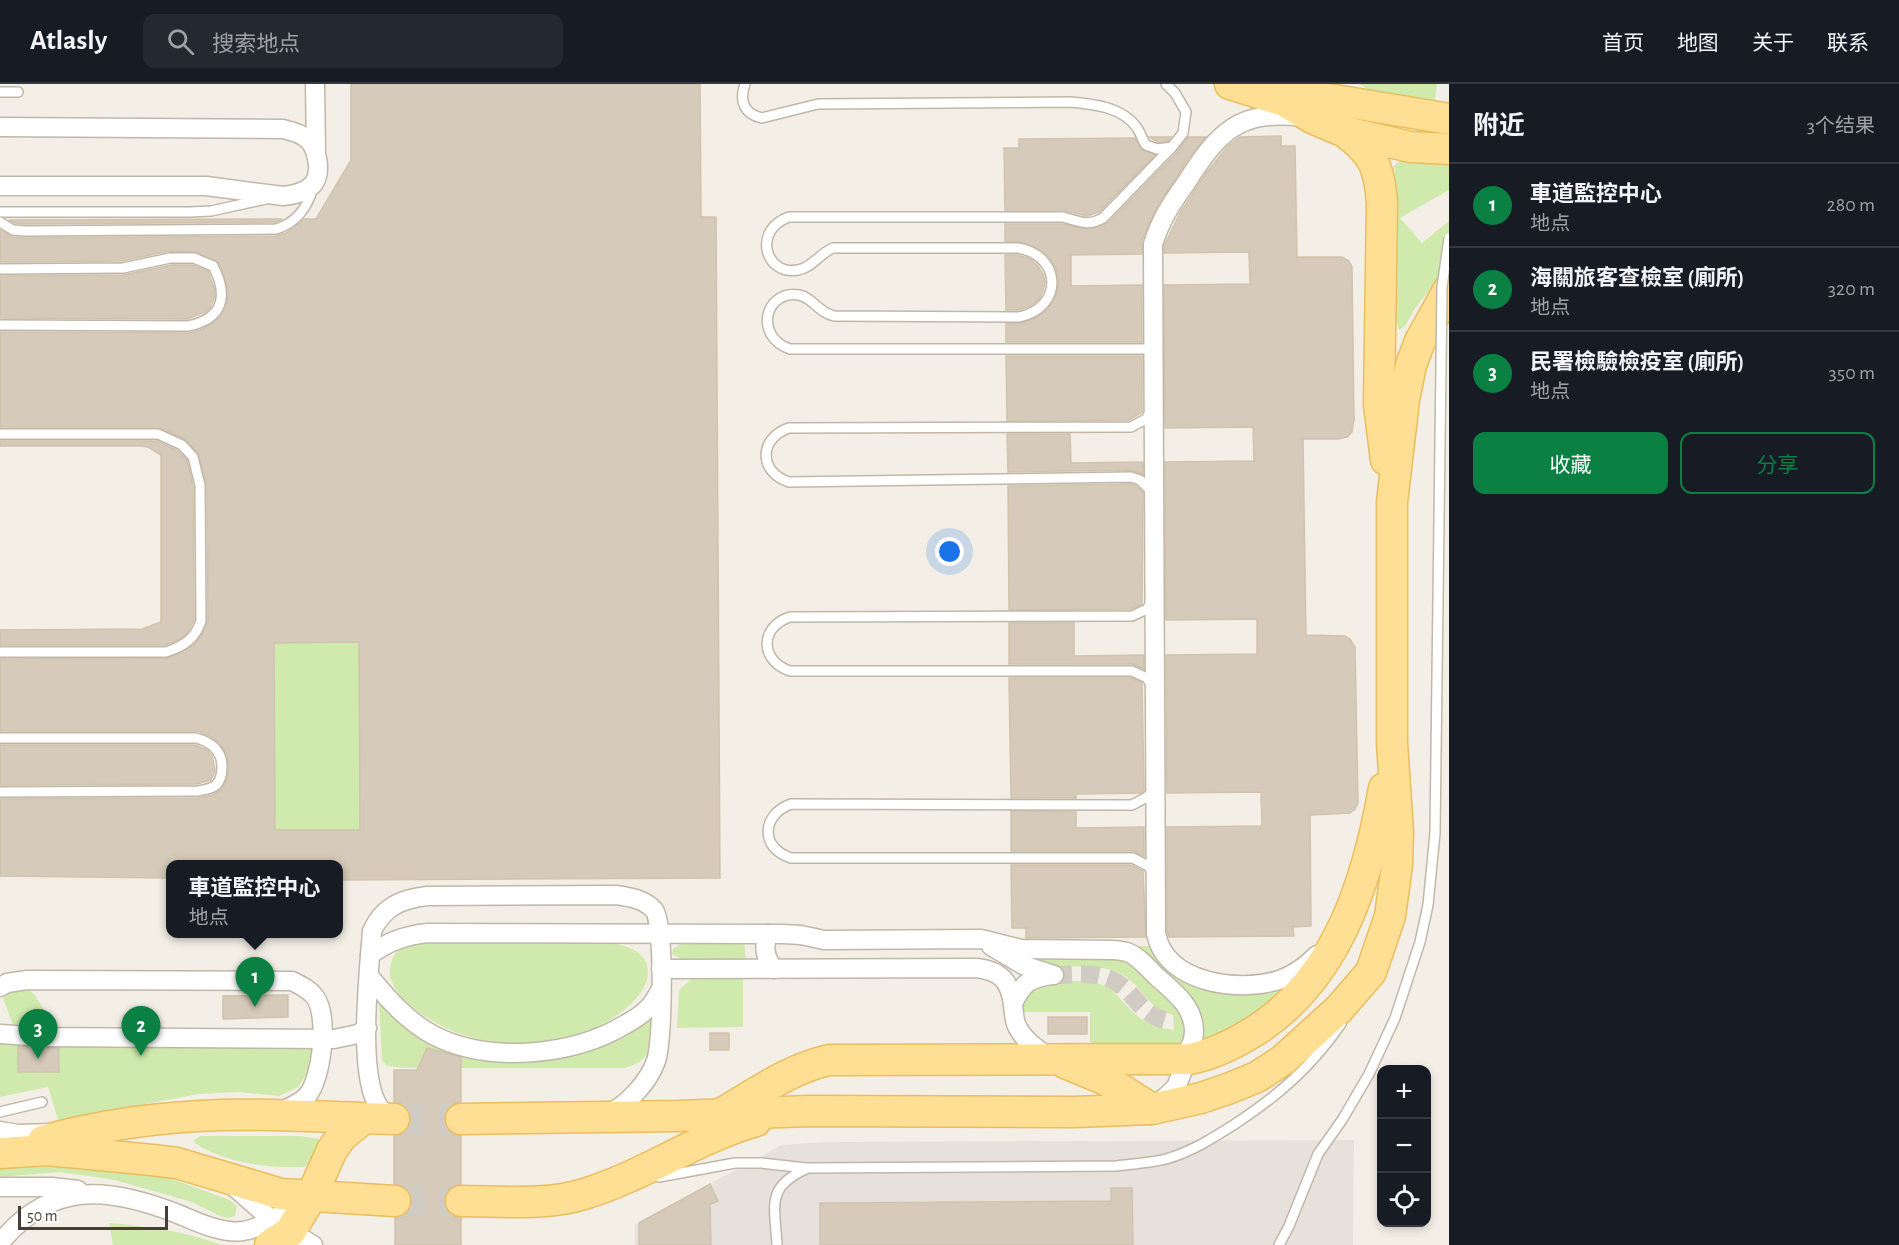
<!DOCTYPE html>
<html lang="zh">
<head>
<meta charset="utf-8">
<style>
	:root { --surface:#171b24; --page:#242831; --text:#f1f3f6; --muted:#9ea1a6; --line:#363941; --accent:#0b8043 }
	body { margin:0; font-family:"Alegreya Sans","Noto Sans SC",sans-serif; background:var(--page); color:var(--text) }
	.controls { position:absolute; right:18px; bottom:18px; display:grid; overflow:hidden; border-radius:12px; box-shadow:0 3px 9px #0003 }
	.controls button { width:54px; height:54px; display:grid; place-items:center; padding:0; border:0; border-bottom:2px solid var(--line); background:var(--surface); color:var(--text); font:30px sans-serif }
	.scale { position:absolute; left:18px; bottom:15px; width:150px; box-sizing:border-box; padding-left:6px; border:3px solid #473f35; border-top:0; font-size:16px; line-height:21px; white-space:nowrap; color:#473f35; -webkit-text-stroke:4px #fff; paint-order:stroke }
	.you { position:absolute; left:950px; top:468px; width:21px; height:21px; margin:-15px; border:4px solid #fff; border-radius:50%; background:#1a73e8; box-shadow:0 0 0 9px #1a73e833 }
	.badge { display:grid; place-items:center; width:39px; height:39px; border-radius:50%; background:var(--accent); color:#fff; font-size:20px; font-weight:700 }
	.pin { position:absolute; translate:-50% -50px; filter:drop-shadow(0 2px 3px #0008) }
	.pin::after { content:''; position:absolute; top:32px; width:21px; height:18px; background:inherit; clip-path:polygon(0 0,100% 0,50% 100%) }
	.popup { position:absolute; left:166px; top:776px; width:177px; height:78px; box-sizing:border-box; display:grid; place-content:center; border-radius:12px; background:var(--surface); filter:drop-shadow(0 2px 4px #0005); font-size:20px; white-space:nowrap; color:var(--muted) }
	.popup b { font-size:22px; color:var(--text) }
	.popup::after { content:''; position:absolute; left:50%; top:100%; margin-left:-12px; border:12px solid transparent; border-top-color:var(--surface) }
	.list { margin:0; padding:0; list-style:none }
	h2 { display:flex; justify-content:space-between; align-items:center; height:78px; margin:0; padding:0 24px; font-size:26px }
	h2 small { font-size:20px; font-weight:400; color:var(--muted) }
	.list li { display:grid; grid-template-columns:39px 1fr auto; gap:18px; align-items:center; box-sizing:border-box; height:84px; padding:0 24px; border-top:2px solid var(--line) }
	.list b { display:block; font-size:22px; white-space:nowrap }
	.list p { margin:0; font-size:20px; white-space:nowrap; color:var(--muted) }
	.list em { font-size:20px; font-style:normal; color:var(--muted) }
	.actions { display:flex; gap:12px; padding:18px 24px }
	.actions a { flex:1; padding:14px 0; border:2px solid var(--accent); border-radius:12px; text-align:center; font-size:21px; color:var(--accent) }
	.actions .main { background:var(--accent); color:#fff }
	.icon { flex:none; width:33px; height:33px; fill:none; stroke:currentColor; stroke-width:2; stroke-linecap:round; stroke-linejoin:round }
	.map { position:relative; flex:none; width:1449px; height:1161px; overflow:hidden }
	header { display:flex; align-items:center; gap:36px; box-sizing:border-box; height:84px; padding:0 30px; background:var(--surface); border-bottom:2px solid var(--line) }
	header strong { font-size:28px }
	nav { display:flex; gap:33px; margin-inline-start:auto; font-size:21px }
	.search { width:420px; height:54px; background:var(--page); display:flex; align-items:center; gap:15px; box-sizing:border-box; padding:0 21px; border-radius:12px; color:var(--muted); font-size:22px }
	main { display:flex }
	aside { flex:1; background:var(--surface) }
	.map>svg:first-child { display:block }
	.industrial { fill:#e6e1db }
	.green { fill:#cfeaac }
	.building { fill:#d6cbba; stroke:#d1c3ad; stroke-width:1.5; fill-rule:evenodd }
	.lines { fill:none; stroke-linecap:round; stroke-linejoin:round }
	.street-tunnel { stroke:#d1ccc3; stroke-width:18; stroke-dasharray:18 9; stroke-linecap:butt }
	.primary-tunnel { stroke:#d1ccc3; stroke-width:30; stroke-dasharray:30 15; stroke-linecap:butt }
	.lane-casing { stroke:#c0b7a8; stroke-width:12 }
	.street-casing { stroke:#c0b7a8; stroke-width:21 }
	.primary-casing { stroke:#eabd5e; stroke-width:33 }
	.lane { stroke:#fff; stroke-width:9 }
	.street { stroke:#fff; stroke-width:18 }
	.primary { stroke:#ffdf93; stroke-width:30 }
	.lane-bridge-casing { stroke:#c0b7a8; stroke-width:12; stroke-linecap:butt }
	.lane-bridge { stroke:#fff; stroke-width:9 }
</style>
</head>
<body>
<header>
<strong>Atlasly</strong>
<div class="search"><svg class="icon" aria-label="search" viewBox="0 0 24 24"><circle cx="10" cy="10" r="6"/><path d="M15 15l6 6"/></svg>搜索地点</div>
<nav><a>首页</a><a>地图</a><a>关于</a><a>联系</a></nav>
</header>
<main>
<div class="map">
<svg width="1449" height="1161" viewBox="0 0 1449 1161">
	<rect width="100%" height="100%" fill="#f4efe6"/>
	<!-- industrial -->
	<path class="industrial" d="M1354,1056l-1,105h-718v-21l147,-79 44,-3z"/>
	<!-- green -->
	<g class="green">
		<path d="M1360,0h77l-2,18 -61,-9z"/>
		<path d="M1403,74l46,2v30l-49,28 22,25 27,-22v45l-33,41 -11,19 -6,4 -3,-10 -1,-142 -1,-12z"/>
		<path d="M389,187l3,565 -136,1 -3,-565z"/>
		<path d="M553,857c27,1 98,-7 95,34 -2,15 -14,27 -25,36 -45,35 -113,42 -165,22 -25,-9 -77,-39 -67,-70 3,-12 12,-17 23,-20z"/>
		<path d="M744,857l2,20h-61l-13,-7 1,-5 11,-7z"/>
		<path d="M1133,862h18l84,45 55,2 -89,55c4,-17 2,-29 -6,-44z"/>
		<path d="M1027,872h83l20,5 52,49 5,17 -4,20 -89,-1 -4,-5v-29h-68v-8l8,-16c22,-6 58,-12 79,0 6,4 11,11 16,16 14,16 28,24 49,26l-1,-15c-29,-8 -31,-32 -54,-42 -19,-9 -41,-5 -61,-7 -11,-1 -21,-6 -31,-10z"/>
		<path d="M693,894l50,1v48l-66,1 2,-38z"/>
		<path d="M27,904l7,6 22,34 -24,1 -19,-4 -10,-27 6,-6z"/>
		<path d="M379,916l13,14 126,44 136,-46c-3,29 3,47 -29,56h-222l-16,-2 -5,-6z"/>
		<path d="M0,956l312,5 -5,29 -9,13 -19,9 -40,-4 -40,2 -141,26 -10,-33 -48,10z"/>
		<path d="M201,1052h100l18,3v7l-14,21c-37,1 -78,-3 -110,-24l-1,-3z"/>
		<path d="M45,1078l116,13 69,25 7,6 -2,10 -7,2 -6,-1 -30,-15 -77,-22 -55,-8 -60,5v-9l22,-5z"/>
		<path d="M109,1139c39,3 77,9 113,22h-109z"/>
	</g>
	<!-- building -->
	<g class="building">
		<path d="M351,0h349l1,133h15l4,661 -381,2v-16h-168v14l-171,-2v-77l199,-1 13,-3 9,-5 5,-9 3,-14 -3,-13 -6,-11 -10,-7 -12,-5h-198v-72l168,-1 25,-12 8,-10 7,-15 -1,-136 -9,-32 -13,-14 -27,-12h-158v-95l190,1 13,-4 17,-12 6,-9 2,-12 -4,-21 -5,-12 -23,-11 -27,-1 -47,10 -122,1v-32l12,7 13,1 251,-2 10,-3 18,-14h12l35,-59zM359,558l1,188h-85l-1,-187z"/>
		<path d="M1281,52v10h14l2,111h45l7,4 3,6 2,153 -2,12 -5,5 -9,2h-35l3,196 39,1 5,3 5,8 3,156 -3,6 -5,4 -40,2 1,111 -18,1 1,9 -125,1 -2,-6v-104l95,-1 -1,-34 -94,1 -1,-138 91,-1v-35l-91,1 -1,-158 89,-1 -1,-34 -88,1 -1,-143 86,-1 -1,-32 -85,1v-7l17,-35 26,-39 21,-26 12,-9z"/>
		<path d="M1149,53h22l-3,4 -10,1z"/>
		<path d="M1188,53h18l-18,22 -31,48 -15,33v14l-71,1v31l71,-1v57h-136v-18l15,-1 15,-5 12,-9 8,-13 3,-15 -3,-13 -7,-11 -12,-9 -17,-6 -15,-1v-17h57l25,5 13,-2 8,-4 69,-71z"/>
		<path d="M1135,54l6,11 14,6 -56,57 -12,4 -24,-6h-58l-1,-62h15v-9z"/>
		<path d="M282,135l-7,3 -250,2 -10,-1 -6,-3z"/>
		<path d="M1005,171h12l13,4 8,7 5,8 2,8 -2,9 -4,8 -9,7 -12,4h-12z"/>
		<path d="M171,181h22l15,6 6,17 1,8 -5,12 -5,4 -18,7 -187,-1v-42l123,-1z"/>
		<path d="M1006,272h136v56l-13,8 -122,1z"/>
		<path d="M1007,350h63l1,29 72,-1v12l-12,-4 -123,2z"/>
		<path d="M0,357h157l21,10 9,9 6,26 1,134 -7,13 -7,6 -15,6h-165v-15l142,-1 19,-7v-167l-13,-8 -8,-1h-140z"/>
		<path d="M1130,400l6,2 7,6 -1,112 -12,5 -121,1 -1,-124z"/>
		<path d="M1009,539h65v33l70,-1v14l-12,-5h-123z"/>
		<path d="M1009,594h122l11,5 2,107 -3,3 -65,1v4h-65z"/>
		<path d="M0,661h195l12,5 5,5 3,16 -4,9 -14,4 -197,1z"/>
		<path d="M1011,727l65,1v16l68,-1v29l-11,-5h-122z"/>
		<path d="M1011,781h120l12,6 3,66 -120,1v-10h-14z"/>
		<path d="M288,911v22l-65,2v-23z"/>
		<rect x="1048" y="933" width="39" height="17"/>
		<rect x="710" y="949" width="19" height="17"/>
		<path d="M18,962l41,2v24h-41z"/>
		<path d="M427,964l34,9v45l-9,3 -6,5 -2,9 3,9 6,6 8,2v48l-8,2 -6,6 -3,9 2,8 6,6 9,3v27h-66v-27l7,-1 7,-6 3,-10 -2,-8 -5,-6 -11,-3v-48l9,-2 5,-6 3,-9 -2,-8 -6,-6 -9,-3v-32h23z"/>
		<path d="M710,1100l8,17 -8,3 1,41h-72v-22z"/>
		<path d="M1111,1104h21l1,57h-313v-42l291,-2z"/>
	</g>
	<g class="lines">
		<!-- street-tunnel -->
		<path class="street-tunnel" d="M1054,891c18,0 40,-3 56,4 26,11 28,37 61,43"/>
		<!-- primary-tunnel -->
		<g class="primary-tunnel">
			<path d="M394,1035h67"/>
			<path d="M395,1117h66"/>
		</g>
		<defs>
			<g id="lane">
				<path d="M745,0c-6,17 -1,30 17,34l56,-14 253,-2c22,2 52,5 66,26 4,5 5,12 9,17l11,4 15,-2"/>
				<path d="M0,8h18"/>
				<path d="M0,128h190l21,-1 55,-12"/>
				<path d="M0,138l13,8 12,1 251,-2c20,-6 32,-22 37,-42"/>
				<path d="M1154,265h-364c-36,-12 -26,-59 9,-54 15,3 18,17 35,21l185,1c44,-9 44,-61 -1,-69h-185c-13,5 -21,20 -35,22 -33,6 -46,-40 -9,-53h274c15,4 24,10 40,1l69,-71 11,-14 3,-21 -11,-19 -9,-9"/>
				<path d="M1151,327l-5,8 -15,8 -342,1c-30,10 -31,44 0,54l342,-5 9,3 12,12"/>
				<path d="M0,350h158l24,11 11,12 7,28 1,136c-6,18 -17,25 -35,31h-166"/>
				<path d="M1152,602l-5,-8 -15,-7h-342c-30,-10 -31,-44 0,-54l342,-1 15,-7 6,-9"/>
				<path d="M1153,706l-6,7 -15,8 -341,-1c-30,11 -31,44 0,54h342l15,8 5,7"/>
				<path d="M0,1028l42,-10"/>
				<path d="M659,1093l76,-14h26l45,5"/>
				<path d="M777,1161c-2,-40 -12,-58 31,-77l308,-2c16,-2 34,-3 50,-7 25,-7 47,-21 69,-35 44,-29 76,-57 106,-100"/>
				<path d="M1279,1161l10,-19 29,-72 24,-34 27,-46 26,-56 25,-76 8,-37 7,-72"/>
			</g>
			<g id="street">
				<path d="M315,0l1,67"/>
				<path d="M1302,33c-64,-8 -84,16 -116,66 -15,21 -25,36 -33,61l3,689c9,50 82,60 123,47 15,-5 27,-14 38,-25"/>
				<path d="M0,43l283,2c8,2 17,4 23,9 11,8 16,33 8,45 -7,9 -21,12 -31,13l-77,-10h-206"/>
				<path d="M768,850c-5,14 -3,23 6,35"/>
				<path d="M991,862l32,19 31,10"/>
				<path d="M370,871c18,-14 36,-20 58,-22l355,1 18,1 23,5 157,-1 40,10 92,1c4,0 9,1 14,2 11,4 20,15 29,24 18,16 38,30 38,56 -1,13 -5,20 -17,26"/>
				<path d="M661,885l316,-1c24,3 33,13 36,37 1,7 1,13 3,19 6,15 21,25 34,34"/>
				<path d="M369,892c18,22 38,45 64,59 56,29 140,21 193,-11 9,-5 19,-12 25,-19 4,-5 7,-11 10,-16"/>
				<path d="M0,903l7,-4 20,-3 265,1c8,4 17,8 23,16 14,19 7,82 -8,99 -8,8 -18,12 -28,16"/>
				<path d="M1013,919c11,-21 15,-24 39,-28"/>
				<path d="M0,950l44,3 290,2 24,-5 9,-6"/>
				<path d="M1157,1021l19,-18 15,-36"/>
				<path d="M394,1035c-5,-4 -11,-7 -15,-12 -22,-32 -10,-135 -7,-176 11,-24 29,-32 55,-35l189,-1c13,2 28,4 38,15 11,13 9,132 2,151 -7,20 -29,45 -49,53"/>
				<path d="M0,1047l18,3 36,-1"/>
				<path d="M231,1100l41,36 41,25"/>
				<path d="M0,1103h52l26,3"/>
				<path d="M0,1159c51,-63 109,-56 178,-29 19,8 44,20 65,17 23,-4 42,-20 62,-30"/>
			</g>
			<g id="primary">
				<path d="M1230,0l54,17 30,18 31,13 66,15 38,2"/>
				<path d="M1280,7l169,28"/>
				<path d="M1345,48c29,22 34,35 37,70l-3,203 7,55"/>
				<path d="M1065,979l41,17 46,29"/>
				<path d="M724,1028c34,-20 66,-43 105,-52l360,-1c24,-4 45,-15 66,-28 83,-53 113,-151 129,-243"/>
				<path d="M461,1035l217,-3 131,-5 265,1 78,-3 49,-11 29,-10 27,-11 26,-17 56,-51 32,-37 19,-56 7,-51 1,-33 -6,-89v-241l12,-102 7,-35 9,-24 29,-52"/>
				<path d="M43,1057c57,-16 117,-24 177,-26 58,-2 116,3 174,4"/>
				<path d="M0,1069l48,-3 104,10 25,3 104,31 114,7"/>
				<path d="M461,1117c40,0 85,5 123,-7 60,-18 112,-56 172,-73"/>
				<path d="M270,1161l20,-13 21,-35 21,-47 10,-14 21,-17"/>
			</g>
		</defs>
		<!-- lane casing -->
		<use href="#lane" class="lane-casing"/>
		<!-- street casing -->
		<use href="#street" class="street-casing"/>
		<!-- primary casing -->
		<use href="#primary" class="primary-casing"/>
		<!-- lane -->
		<use href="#lane" class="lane"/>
		<!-- street -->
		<use href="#street" class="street"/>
		<!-- primary -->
		<use href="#primary" class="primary"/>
		<defs>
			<g id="lane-bridge">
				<path d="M0,185l123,-1 47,-10h24l19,8c16,30 10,53 -25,60l-188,-1"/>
				<path d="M0,654h196c15,4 26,12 26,29 0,6 -1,13 -6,18 -5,4 -12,5 -18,6l-198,1"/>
				<path d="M1435,749l7,-546 7,-49"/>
			</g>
		</defs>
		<!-- lane-bridge casing -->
		<use href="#lane-bridge" class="lane-bridge-casing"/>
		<!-- lane-bridge -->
		<use href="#lane-bridge" class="lane-bridge"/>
	</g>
</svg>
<div class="controls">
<button>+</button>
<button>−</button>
<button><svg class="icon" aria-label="locate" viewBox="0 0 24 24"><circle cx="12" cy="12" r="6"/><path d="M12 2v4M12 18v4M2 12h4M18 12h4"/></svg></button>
</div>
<div class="scale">50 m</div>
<div class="you"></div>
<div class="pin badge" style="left:255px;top:923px">1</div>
<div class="popup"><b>車道監控中心</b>地点</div>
<div class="pin badge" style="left:141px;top:972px">2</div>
<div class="pin badge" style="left:38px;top:975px">3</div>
</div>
<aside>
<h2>附近<small>3个结果</small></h2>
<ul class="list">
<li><span class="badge">1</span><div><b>車道監控中心</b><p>地点</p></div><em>280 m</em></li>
<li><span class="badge">2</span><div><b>海關旅客查檢室 (廁所)</b><p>地点</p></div><em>320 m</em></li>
<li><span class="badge">3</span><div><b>民署檢驗檢疫室 (廁所)</b><p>地点</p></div><em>350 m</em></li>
</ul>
<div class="actions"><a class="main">收藏</a><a>分享</a></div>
</aside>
</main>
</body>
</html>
